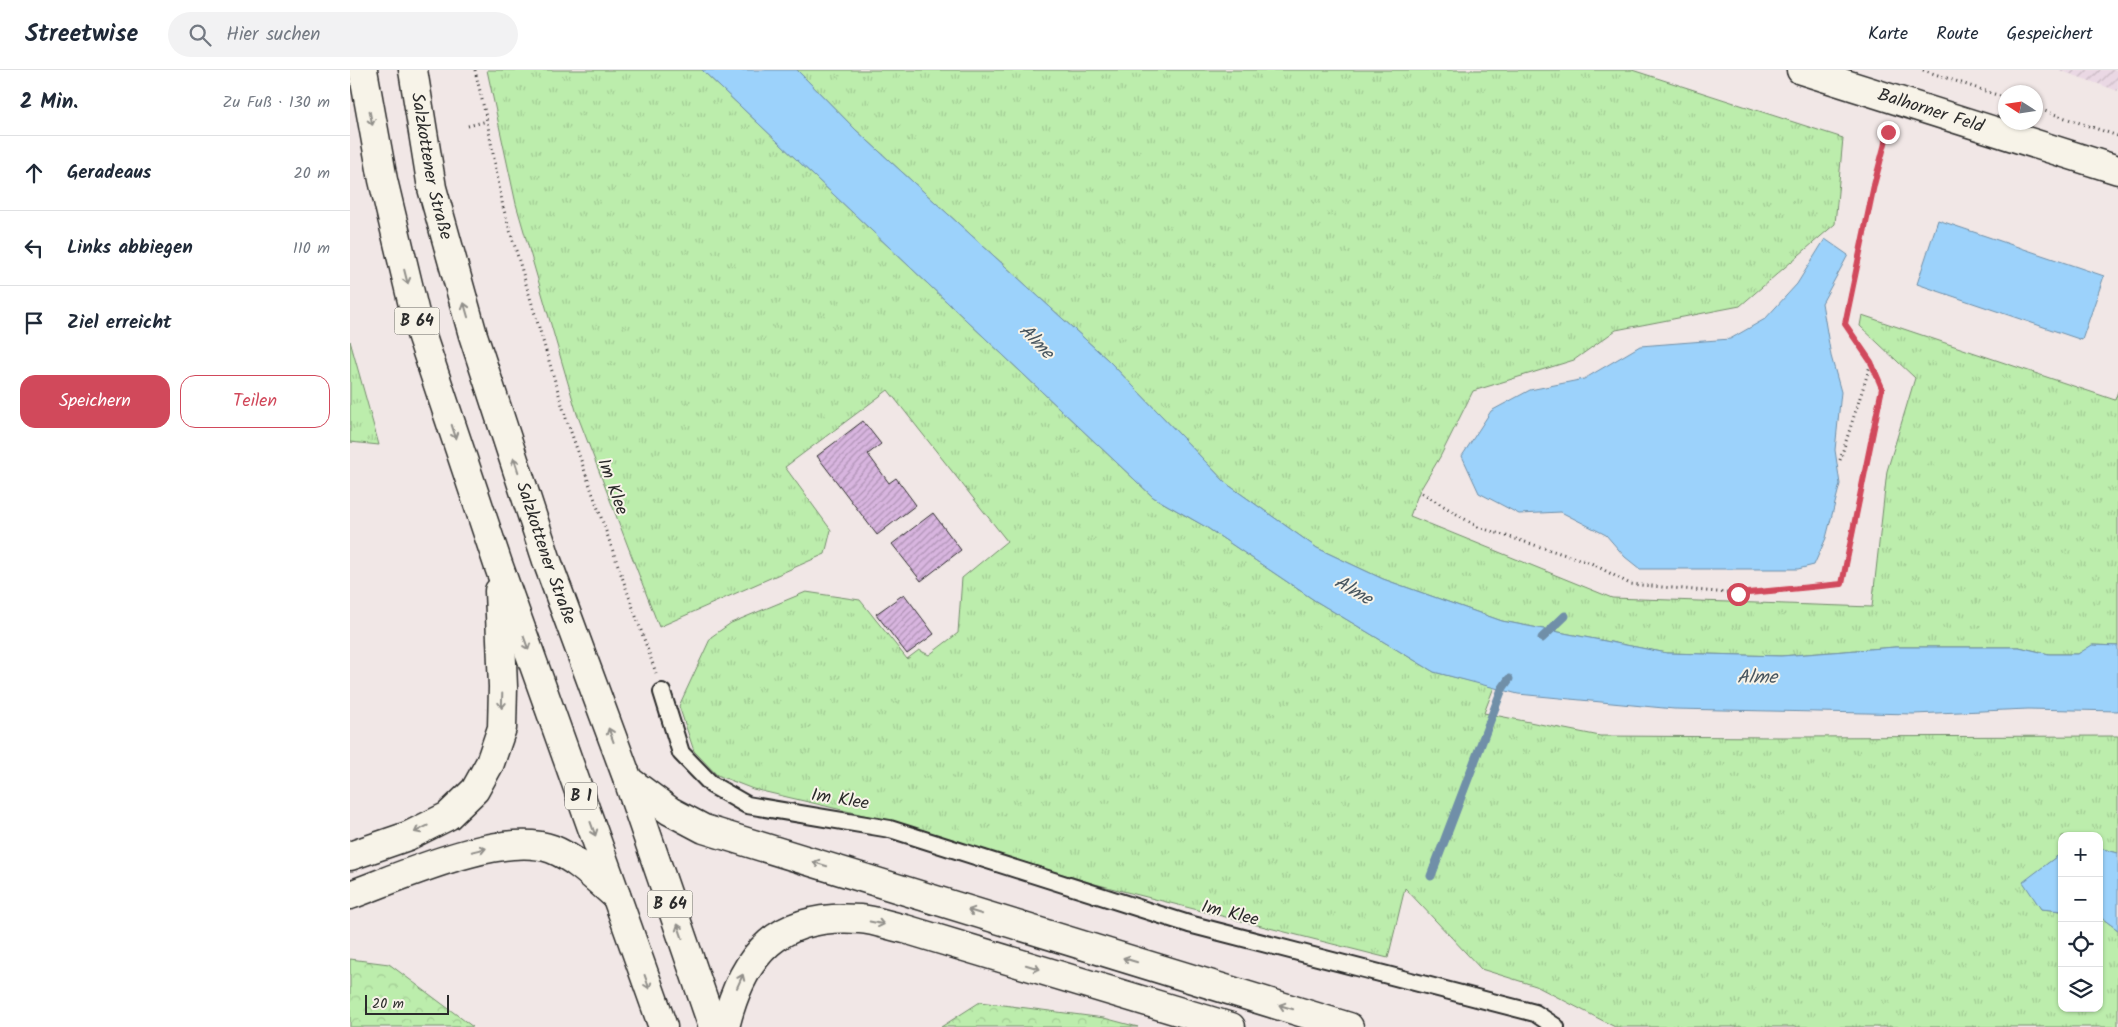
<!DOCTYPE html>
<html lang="de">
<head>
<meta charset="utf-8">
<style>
	:root { --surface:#fff; --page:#f2f2f3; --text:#1f2937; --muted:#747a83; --line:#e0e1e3; --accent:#d1495b }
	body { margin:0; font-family:Kalam,sans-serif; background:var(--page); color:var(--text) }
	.controls { position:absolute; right:15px; bottom:15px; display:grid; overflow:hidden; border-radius:10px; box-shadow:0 1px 4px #0004 }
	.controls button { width:45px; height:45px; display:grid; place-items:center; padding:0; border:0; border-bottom:1px solid var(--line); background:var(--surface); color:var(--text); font:25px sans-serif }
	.compass { position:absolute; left:1648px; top:15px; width:45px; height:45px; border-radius:50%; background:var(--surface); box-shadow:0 1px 4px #0004; rotate:282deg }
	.scale { position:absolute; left:15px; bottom:12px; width:84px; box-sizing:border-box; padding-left:5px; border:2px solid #2b2b2b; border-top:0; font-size:14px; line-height:18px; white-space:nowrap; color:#2b2b2b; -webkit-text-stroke:4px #f7f3e8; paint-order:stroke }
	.stop { position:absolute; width:15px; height:15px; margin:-11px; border:4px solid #d1495b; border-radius:50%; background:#fff }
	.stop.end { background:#d1495b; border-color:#fff; box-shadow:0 1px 5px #0008 }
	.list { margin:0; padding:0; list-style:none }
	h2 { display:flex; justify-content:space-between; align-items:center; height:65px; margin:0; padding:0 20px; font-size:21px }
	h2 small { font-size:16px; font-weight:400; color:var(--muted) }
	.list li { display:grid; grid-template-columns:32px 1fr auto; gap:15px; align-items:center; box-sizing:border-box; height:75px; padding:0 20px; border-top:1px solid var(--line) }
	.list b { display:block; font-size:19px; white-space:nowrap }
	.list em { font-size:16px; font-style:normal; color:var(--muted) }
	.actions { display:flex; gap:10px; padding:15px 20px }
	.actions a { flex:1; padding:11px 0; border:1px solid var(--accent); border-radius:15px; text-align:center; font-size:18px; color:var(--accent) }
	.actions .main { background:var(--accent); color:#fff }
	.icon { flex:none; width:28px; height:28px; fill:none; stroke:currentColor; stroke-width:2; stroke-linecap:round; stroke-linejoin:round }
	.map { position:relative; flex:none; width:1768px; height:957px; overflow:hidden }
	header { display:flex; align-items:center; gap:30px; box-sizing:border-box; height:70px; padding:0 25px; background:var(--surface); border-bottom:1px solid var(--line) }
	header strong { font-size:24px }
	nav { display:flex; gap:28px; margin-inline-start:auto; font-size:18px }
	.search { width:350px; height:45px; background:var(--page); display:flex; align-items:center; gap:12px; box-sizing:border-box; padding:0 18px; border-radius:28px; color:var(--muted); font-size:19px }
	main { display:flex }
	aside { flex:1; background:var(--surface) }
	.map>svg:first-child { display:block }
	.industrial { fill:url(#industrial-furrows) }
	.grass { fill:url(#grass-tufts); stroke:#748c6c }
	.forest { fill:url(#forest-crowns); stroke:#748c6c }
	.water { fill:#9cd2fb; stroke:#6f8fa8 }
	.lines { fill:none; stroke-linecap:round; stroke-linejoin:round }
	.stream { stroke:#6f8fa8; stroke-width:9 }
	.building { fill:url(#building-hatch); stroke:#2b2b2b }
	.lane-casing { stroke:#2b2b2b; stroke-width:20 }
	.secondary-casing { stroke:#2b2b2b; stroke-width:31 }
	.highway-casing { stroke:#2b2b2b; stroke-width:31 }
	.path { stroke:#2b2b2b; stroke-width:3; stroke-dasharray:1 4; stroke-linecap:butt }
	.lane { stroke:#f7f3e8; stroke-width:16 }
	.secondary { stroke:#f7f3e8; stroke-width:28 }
	.highway { stroke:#f7f3e8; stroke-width:28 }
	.oneway { stroke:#918f8a }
	.route { stroke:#d1495b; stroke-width:6 }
	.labels { text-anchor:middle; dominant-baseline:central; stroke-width:4; stroke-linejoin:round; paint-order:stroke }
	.shield { fill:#f7f3e8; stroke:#686764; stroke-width:1 }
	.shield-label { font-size:16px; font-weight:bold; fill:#2b2b2b }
	.street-label { font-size:18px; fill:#2b2b2b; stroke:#f7f3e8 }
	.water-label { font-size:19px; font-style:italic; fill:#47555f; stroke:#f7f3e8 }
</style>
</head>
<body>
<header>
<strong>Streetwise</strong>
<div class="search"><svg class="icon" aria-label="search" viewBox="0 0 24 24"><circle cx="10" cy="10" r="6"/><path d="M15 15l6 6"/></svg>Hier suchen</div>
<nav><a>Karte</a><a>Route</a><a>Gespeichert</a></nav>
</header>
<main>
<aside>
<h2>2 Min.<small>Zu Fuß · 130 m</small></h2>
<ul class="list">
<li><svg class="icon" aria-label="ahead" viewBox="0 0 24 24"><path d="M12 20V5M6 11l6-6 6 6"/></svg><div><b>Geradeaus</b></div><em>20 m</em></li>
<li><svg class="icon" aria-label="left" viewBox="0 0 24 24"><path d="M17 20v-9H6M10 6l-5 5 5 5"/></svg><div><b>Links abbiegen</b></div><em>110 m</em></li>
<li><svg class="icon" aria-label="arrive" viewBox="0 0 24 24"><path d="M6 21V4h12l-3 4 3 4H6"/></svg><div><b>Ziel erreicht</b></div></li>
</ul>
<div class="actions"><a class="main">Speichern</a><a>Teilen</a></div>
</aside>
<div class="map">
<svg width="1768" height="957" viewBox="0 0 1768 957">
	<defs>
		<pattern id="industrial-furrows" width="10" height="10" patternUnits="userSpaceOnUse" patternTransform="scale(1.25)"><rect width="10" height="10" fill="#ead8e4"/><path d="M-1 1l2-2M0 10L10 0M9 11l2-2" fill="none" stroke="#c9bac4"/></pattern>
		<pattern id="grass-tufts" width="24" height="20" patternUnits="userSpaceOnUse" patternTransform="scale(1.25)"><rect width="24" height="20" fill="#bcedac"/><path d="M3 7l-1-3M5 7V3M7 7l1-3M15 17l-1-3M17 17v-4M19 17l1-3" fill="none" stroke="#a2cb94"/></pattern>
		<pattern id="forest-crowns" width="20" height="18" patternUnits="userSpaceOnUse" patternTransform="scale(1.25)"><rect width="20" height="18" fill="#bcedac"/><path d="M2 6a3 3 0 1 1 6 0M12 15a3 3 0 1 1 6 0" fill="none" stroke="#a2cb94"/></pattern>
		<pattern id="building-hatch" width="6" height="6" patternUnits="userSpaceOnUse" patternTransform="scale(1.25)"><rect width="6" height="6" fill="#d8b5df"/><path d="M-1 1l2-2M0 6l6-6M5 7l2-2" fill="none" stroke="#af93b5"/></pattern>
	</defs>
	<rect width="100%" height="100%" fill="#f1e7e6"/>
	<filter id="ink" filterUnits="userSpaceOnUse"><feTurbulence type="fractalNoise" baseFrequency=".02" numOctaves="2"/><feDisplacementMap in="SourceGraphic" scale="10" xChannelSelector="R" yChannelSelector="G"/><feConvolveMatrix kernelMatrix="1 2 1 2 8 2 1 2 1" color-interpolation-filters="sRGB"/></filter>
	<g filter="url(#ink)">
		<!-- industrial -->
		<path class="industrial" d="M1709,0h59v21z"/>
		<!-- grass -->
		<g class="grass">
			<path d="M137,0h215l451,427 53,30 108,73 120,72 60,15 -10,26 116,23 181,1 337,-1v117l-19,-5v-12h-37v19l-6,2 -32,25 17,27 21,2v97h37v-92l19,14v97h-503l-79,-41 -55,-17 -76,-81 -17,70 -293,-74 -206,-63 -136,-32 -36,-14 -23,-24 -15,-45 32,-69 20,-14 75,-31 54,8 47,59 12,-9 10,5 29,-22 4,-55 45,-37 -119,-151 -103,77 46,63 -6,24 -166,73 -82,-213 -61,-210z"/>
			<path d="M447,0h835l211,68 -8,86 -95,82 -124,24 -42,30 -101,31 -33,66 -21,35 -9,24 202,82 260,9 15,-136 28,-93 -55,-52 2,-11 253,85 3,-9v255l-25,-1 -15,9h-29l-30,-7h-124l-114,9 -114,-3 -165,-32 -119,-42 -66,-31 -90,-64 -118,-123 -253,-231z"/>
			<path d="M0,271l29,104 -29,-3z"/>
		</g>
		<!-- forest -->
		<g class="forest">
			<path d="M0,889l39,5 84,63h-123z"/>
			<path d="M630,932l124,16 34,9h-197z"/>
		</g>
		<!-- water -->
		<g class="water">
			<path d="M352,0h95l59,60 253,231 118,123 90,64 66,31 119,42 165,32 114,3 114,-9h124l30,7h29l14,-9 26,1v65l-90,-2 -114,5 -240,-5 -156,-15 -84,-22 -120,-72 -108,-73 -53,-30z"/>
			<path d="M1588,150l166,56 -22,64 -165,-56z"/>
			<path d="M1475,169l23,16 -26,48 9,53 10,36 -6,58 5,34 -14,54 -12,27 -16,4h-158l-15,-12 -19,-22 -45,-23 -42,2 -40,-21 -17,-37 29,-45 39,-21 54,-11 56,-33 90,-7 35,-20 32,-35z"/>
			<path d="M1749,778l19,5v77l-19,-14z"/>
			<path d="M1712,785v56l-21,-2 -18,-27 33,-25z"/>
		</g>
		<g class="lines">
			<!-- stream -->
			<g class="stream">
				<path d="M1192,568l23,-22"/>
				<path d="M1081,806l71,-187 7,-10"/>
			</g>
		</g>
		<!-- building -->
		<g class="building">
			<path d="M513,351l18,23 -13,10 21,29 7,-5 20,27 -39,30 -60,-79z"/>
			<path d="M583,443l28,37 -40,31 -29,-37z"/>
			<path d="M554,524l30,40 -27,20 -31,-40z"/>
		</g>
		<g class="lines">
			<defs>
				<path id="lane" d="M312,622l19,61 31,32 35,20 143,24 299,95 346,89 21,14"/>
				<g id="secondary">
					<path id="s1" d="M1451,0l317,100"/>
				</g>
				<g id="highway">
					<path d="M13,0l20,110 34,142 81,242 165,463"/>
					<path id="s2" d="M63,0l19,118 41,147 74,226 81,219 85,247"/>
					<path d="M278,710l42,31 34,18 645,198"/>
					<path d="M0,786l58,-20 40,-20 27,-26 15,-27 12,-35 1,-41 -4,-96"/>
					<path d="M0,825c50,-18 152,-65 202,-46 25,10 44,30 64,47"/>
					<path d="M375,957c18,-74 54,-114 135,-108 15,1 30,7 45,10l326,98"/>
				</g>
			</defs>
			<!-- lane casing -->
			<use href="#lane" class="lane-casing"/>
			<!-- secondary casing -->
			<use href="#secondary" class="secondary-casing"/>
			<!-- highway casing -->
			<use href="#highway" class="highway-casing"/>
			<!-- path -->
			<g class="path">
				<path d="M125,0l12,51 16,86 63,211 90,255"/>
				<path d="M1573,0l83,28"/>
				<path d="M1686,38l82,28"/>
				<path d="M118,56l19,-5"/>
				<path d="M1490,390l31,-97"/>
				<path d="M1072,423l56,34 113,36 39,21 108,10 104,-10 40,-196 -11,-26 -26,-38 29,-139 14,-53"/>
			</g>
			<!-- lane -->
			<use href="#lane" class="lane"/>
			<!-- secondary -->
			<use href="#secondary" class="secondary"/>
			<!-- highway -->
			<use href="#highway" class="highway"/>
		</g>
		<!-- one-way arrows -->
		<defs><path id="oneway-shaft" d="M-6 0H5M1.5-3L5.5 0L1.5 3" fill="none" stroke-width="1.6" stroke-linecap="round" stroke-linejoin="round" transform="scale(1.25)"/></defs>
		<g class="oneway">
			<use href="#oneway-shaft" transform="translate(21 48) rotate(79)"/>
			<use href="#oneway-shaft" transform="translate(56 207) rotate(76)"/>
			<use href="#oneway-shaft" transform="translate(116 240) rotate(-106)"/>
			<use href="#oneway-shaft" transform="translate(104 362) rotate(72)"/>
			<use href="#oneway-shaft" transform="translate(166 395) rotate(-108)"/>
			<use href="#oneway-shaft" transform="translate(176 573) rotate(70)"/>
			<use href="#oneway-shaft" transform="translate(152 631) rotate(92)"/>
			<use href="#oneway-shaft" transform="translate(261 665) rotate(-110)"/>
			<use href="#oneway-shaft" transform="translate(71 759) rotate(153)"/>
			<use href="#oneway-shaft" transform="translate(243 759) rotate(70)"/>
			<use href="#oneway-shaft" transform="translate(129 780) rotate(-14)"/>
			<use href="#oneway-shaft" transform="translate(470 794) rotate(-163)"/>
			<use href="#oneway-shaft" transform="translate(625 842) rotate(-163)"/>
			<use href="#oneway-shaft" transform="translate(527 853) rotate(12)"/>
			<use href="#oneway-shaft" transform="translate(330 861) rotate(-109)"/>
			<use href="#oneway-shaft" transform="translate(780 890) rotate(-163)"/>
			<use href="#oneway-shaft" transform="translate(683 897) rotate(17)"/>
			<use href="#oneway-shaft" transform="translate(390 911) rotate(-66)"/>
			<use href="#oneway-shaft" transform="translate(297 912) rotate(71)"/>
			<use href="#oneway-shaft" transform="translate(936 937) rotate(-163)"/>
		</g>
	</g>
	<g class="lines" filter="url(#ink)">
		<!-- route -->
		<path class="route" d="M1388,524l104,-10 40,-196 -11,-26 -26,-38 29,-139 14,-53"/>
	</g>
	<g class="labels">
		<!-- shield labels -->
		<g class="shield">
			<rect x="44.5" y="237.5" width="45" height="27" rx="4"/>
			<rect x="215" y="712.5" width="32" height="27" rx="4"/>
			<rect x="297.5" y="820.5" width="45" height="27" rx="4"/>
		</g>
		<g class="shield-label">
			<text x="67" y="251">B 64</text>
			<text x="231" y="726">B 1</text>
			<text x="320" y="834">B 64</text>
		</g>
		<!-- street labels -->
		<g class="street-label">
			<text stroke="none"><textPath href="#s1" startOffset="136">Balhorner Feld</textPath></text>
			<text stroke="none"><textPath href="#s2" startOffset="98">Salzkottener Straße</textPath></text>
			<text transform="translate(262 417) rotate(70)">Im Klee</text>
			<text stroke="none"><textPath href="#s2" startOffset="502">Salzkottener Straße</textPath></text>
			<text transform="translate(490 730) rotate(9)">Im Klee</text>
			<text transform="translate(880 844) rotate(14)">Im Klee</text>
		</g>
		<!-- water labels -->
		<g class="water-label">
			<text transform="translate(686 272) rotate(46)">Alme</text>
			<text transform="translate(1003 521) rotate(30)">Alme</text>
			<text x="1407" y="608">Alme</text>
		</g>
	</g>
</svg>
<div class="controls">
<button>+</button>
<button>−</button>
<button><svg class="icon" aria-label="locate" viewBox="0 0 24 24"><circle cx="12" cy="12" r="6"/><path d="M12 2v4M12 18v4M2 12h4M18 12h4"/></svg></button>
<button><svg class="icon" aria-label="layers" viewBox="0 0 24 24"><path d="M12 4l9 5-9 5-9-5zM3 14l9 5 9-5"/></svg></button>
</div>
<svg class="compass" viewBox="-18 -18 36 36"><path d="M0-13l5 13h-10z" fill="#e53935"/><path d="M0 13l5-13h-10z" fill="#747a83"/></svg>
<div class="scale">20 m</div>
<div class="stop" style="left:1388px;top:524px"></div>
<div class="stop end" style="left:1538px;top:62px"></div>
</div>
</main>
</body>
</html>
